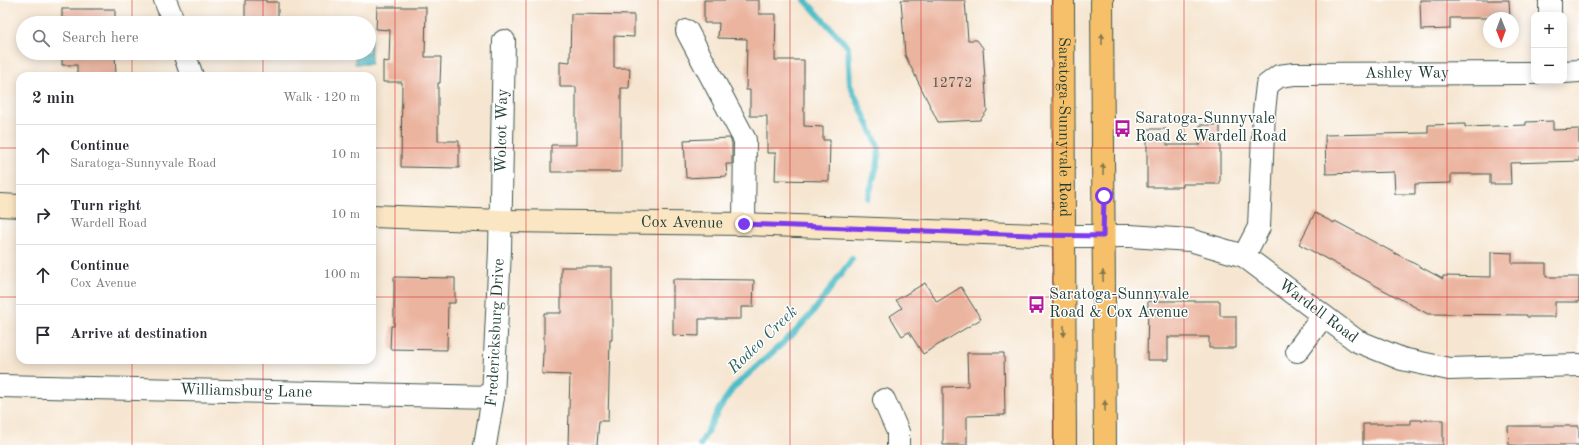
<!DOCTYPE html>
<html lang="en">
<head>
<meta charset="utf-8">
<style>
	:root { --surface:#fff; --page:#f2f2f3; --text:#2b2b33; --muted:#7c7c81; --line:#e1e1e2 }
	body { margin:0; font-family:"Old Standard TT",serif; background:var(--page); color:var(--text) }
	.controls { position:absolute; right:12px; top:12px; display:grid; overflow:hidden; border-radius:8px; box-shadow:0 2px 10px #0003 }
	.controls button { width:36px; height:36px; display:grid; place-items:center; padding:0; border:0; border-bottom:1px solid var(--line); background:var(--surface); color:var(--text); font:20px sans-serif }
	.compass { position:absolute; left:1483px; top:12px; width:36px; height:36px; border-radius:50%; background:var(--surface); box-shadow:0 2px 10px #0003; rotate:179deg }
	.stop { position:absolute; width:12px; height:12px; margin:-9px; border:3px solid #7c3aed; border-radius:50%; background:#fff }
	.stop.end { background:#7c3aed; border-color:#fff; box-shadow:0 1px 4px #0008 }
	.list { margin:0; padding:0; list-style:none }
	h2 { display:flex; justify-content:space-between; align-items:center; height:52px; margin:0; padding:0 16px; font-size:17px }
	h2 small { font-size:13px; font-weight:400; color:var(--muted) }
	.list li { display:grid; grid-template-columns:26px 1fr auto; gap:12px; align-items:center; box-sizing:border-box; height:60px; padding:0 16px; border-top:1px solid var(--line) }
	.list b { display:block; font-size:15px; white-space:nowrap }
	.list p { margin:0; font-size:13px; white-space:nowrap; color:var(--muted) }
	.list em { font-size:13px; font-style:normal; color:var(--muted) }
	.icon { flex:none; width:22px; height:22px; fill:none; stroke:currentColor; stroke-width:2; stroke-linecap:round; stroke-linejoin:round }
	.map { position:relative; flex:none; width:1579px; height:445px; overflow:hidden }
	.search { position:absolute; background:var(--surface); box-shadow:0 2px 10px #0003; left:16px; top:16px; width:360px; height:44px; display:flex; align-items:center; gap:10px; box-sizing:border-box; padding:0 14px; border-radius:22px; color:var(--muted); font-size:15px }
	.panel { position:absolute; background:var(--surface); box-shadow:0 2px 10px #0003; left:16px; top:72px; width:360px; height:292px; border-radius:12px }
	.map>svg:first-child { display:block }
	.water { fill:#4fbdc8; stroke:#377d7e }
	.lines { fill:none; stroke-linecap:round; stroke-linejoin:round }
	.stream { stroke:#4fbdc8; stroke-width:6 }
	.building { fill:#ebb49f }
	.minor-casing { stroke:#3f564c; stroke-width:24 }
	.secondary-casing { stroke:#3f564c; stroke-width:24 }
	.primary-casing { stroke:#3f564c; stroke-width:24 }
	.minor { stroke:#fff; stroke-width:22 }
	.secondary { stroke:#fbe6c4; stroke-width:22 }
	.primary { stroke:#f6c06b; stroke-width:22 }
	.oneway { fill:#80784d }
	.route { stroke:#7c3aed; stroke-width:5 }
	.grid { fill:none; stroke:#d62828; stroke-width:1; stroke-opacity:0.55 }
	.labels { text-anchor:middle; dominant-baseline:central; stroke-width:3; stroke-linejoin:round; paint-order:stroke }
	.number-label { font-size:14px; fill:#525b4f }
	.street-label { font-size:16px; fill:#1f3d34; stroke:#fff }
	.poi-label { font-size:16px; fill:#1f3d34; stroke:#fff; text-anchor:start }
	.water-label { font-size:17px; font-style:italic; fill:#2d6360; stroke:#fff }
</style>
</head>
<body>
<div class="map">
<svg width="1579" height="445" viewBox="0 0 1579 445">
	<rect width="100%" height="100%" fill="#fff"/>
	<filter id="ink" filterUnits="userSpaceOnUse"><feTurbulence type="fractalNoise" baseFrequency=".025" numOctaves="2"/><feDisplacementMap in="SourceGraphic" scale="8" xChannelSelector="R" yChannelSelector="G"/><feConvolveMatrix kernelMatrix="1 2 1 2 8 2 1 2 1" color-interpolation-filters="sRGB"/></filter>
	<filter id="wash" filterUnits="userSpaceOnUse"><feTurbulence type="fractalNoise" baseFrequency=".012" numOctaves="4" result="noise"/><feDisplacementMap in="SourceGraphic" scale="16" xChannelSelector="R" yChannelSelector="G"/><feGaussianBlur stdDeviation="0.9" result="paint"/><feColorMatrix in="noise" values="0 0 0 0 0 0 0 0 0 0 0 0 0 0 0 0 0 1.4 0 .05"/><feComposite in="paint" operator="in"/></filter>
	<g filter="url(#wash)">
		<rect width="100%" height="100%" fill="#f6e6d1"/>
		<!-- water -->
		<path class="water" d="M369,25h2v39h-16v-11h14z"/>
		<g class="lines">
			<!-- stream -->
			<g class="stream">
				<path d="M805,0l43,47 2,38 29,63 -1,14 -10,36"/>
				<path d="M700,445l19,-36 15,-22 61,-55 19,-21 38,-52"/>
			</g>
		</g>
		<g id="blocks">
			<!-- building -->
			<g class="building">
				<path d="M245,0h21v2h12v21h-33z"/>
				<path d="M704,0h55v14h17l-1,46h29v66l19,1v13h7l-1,41 -54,-1 1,-27h-9v-37h-17v-26h-4l1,-51 -29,-1 1,-15h-15z"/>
				<path d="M901,0h64l3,40h9l6,8 4,63 -7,9 -42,2 -33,-67z"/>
				<path d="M1420,0h89l1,18h-60v11l-29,1z"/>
				<path d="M377,7h49l-1,50h16l-1,26h-2v58h21v27l-58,-1 1,-85h-19v-21l6,1 1,-32 -14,-1z"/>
				<rect x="62" y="9" width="53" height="14"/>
				<path d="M571,14l63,1v22l-20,-1v32h16l-1,20h-8v84h-70v-27h25v-58h-16v-26l10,1z"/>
				<path d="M62,53h53l1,23h-39v-11h-15z"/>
				<path d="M1553,121v9l26,-1v32l-69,2 1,21h-21v-10h-39v9l-36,1v10h-20l-1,-22 -68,2 -1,-39 103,-2v-8l37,-1v3l61,-2v-3z"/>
				<path d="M1200,125h20v59h-37v3h-36v-58h20v16h33z"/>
				<path d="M730,138l2,5v21h-6l1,12 -41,2 -2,-38z"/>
				<path d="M1315,213l19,10 1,-2 108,58v-3l48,1v-25l21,1v10h34v14h33v25h-24v15h-28v-2l-99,-1 -129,-70z"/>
				<path d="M561,267h51v73h-2l-2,81h-9l-2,24h-29l2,-70 -28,-1 1,-21h1v-40h17z"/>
				<path d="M394,277l61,1v25h-7l-1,47 -57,-1 1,-23h3z"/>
				<path d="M673,279l81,1 -1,27h-12v12h-42v17l-26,-1z"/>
				<path d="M925,283l12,19 24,-15 20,32 -58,35 -14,-22 -7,4 -12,-20 12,-8 -6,-8z"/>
				<path d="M1148,301h72v15h16v32h-27v-11h-41v23h-21z"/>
				<path d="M967,353h37l1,62 -38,1v29h-24v-58l25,-1z"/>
				<path d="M1411,420h32v25h-80v-21h48z"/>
				<path d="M1508,426h71v19h-70z"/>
			</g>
		</g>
	</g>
	<g filter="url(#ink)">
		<use href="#blocks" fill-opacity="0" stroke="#3f564c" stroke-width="1"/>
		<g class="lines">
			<defs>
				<g id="minor">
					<path d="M165,0l9,23"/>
					<path d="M1550,0v15"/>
					<path d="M687,31l58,109 -1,84"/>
					<path d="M184,53l8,23"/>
					<path d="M1564,72l15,-1"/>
					<path id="s1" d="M1063,236h67l60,4 54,16 113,85 45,18 47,10 130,-4"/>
					<path id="s2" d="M1244,256l15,-29 5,-116 3,-26 12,-9 15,-2 240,-1"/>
					<path d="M1297,351l26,-35"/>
					<path id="s3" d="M0,386l493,11"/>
					<path d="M884,400l14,32v13"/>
					<path id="s4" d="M485,445l8,-48 7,-147 4,-209"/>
				</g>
				<g id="secondary">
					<path d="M0,205l20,1"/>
					<path id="s5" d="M372,216l129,5 243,3 319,12"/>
				</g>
				<g id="primary">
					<path id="s6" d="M1063,0l2,445"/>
					<path d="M1102,0l3,445"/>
				</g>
			</defs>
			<!-- minor casing -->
			<use href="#minor" class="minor-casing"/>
			<!-- secondary casing -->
			<use href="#secondary" class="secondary-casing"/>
			<!-- primary casing -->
			<use href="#primary" class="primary-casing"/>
			<!-- minor -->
			<use href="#minor" class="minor"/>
			<!-- secondary -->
			<use href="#secondary" class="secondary"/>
			<!-- primary -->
			<use href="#primary" class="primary"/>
		</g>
		<!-- one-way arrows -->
		<defs><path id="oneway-solid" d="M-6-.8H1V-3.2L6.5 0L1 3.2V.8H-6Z"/></defs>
		<g class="oneway">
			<use href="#oneway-solid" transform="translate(1102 39) rotate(-90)"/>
			<use href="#oneway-solid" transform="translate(1103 169) rotate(-91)"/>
			<use href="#oneway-solid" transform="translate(1103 276) rotate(-91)"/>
			<use href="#oneway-solid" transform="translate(1064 331) rotate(90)"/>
			<use href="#oneway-solid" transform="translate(1105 406) rotate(-91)"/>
		</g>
	</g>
	<g class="lines" filter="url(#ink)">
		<!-- route -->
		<path class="route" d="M744,224l287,11 72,1 1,-40"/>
	</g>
	<!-- grid -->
	<path class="grid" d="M132,0v23M263,0v23M395,0v445M526,0v445M658,0v445M790,0v445M921,0v445M1053,0v445M1184,0v445M1316,0v445M1447,0v445M132,53v23M263,53v23M0,148h20M372,148h1207M0,297h20M372,297h1207M132,360v85M263,360v85"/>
	<!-- icons -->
	<defs>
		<symbol id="bus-bare" viewBox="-9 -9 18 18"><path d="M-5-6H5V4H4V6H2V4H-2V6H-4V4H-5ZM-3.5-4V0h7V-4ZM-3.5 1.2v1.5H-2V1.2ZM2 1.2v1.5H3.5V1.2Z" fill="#b5179e" stroke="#fff" stroke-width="2.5" paint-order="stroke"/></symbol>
	</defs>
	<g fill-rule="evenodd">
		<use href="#bus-bare" x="1110" y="116" width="25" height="25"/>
		<use href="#bus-bare" x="1024" y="292" width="25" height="25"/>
	</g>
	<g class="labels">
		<!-- number labels -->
		<g class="number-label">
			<text x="952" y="83">12772</text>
		</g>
		<!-- street labels -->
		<g class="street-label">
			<text stroke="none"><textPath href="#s2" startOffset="318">Ashley Way</textPath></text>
			<text stroke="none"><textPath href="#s6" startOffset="127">Saratoga-Sunnyvale Road</textPath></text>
			<text stroke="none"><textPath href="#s4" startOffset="315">Wolcot Way</textPath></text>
			<text stroke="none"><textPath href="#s5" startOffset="310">Cox Avenue</textPath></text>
			<text stroke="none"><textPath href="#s1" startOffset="276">Wardell Road</textPath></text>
			<text stroke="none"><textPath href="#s4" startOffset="113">Fredericksburg Drive</textPath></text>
			<text stroke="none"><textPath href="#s3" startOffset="246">Williamsburg Lane</textPath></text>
		</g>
		<!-- poi labels -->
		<g class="poi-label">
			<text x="1135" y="119">Saratoga-Sunnyvale<tspan x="1135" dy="18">Road &amp; Wardell Road</tspan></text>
			<text x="1049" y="295">Saratoga-Sunnyvale<tspan x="1049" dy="18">Road &amp; Cox Avenue</tspan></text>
		</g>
		<!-- water labels -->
		<g class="water-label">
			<text transform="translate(763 340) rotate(-44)">Rodeo Creek</text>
		</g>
	</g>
</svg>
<div class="controls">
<button>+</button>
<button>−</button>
</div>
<svg class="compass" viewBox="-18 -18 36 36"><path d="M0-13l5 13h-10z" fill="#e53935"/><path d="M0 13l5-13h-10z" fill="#7c7c81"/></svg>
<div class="stop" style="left:1104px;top:196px"></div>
<div class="stop end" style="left:744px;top:224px"></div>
<div class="search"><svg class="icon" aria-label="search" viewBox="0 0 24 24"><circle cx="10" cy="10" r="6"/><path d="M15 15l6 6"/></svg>Search here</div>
<section class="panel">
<h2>2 min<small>Walk · 120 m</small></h2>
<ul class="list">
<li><svg class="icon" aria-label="ahead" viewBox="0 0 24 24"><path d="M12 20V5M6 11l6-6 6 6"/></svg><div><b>Continue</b><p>Saratoga-Sunnyvale Road</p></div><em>10 m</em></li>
<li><svg class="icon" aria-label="right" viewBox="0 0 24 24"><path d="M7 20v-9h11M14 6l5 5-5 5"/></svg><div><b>Turn right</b><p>Wardell Road</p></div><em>10 m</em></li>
<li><svg class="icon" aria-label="ahead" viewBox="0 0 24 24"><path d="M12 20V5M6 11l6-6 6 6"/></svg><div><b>Continue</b><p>Cox Avenue</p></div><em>100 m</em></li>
<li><svg class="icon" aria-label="arrive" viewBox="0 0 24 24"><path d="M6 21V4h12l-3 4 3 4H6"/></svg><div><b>Arrive at destination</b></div></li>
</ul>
</section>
</div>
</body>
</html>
